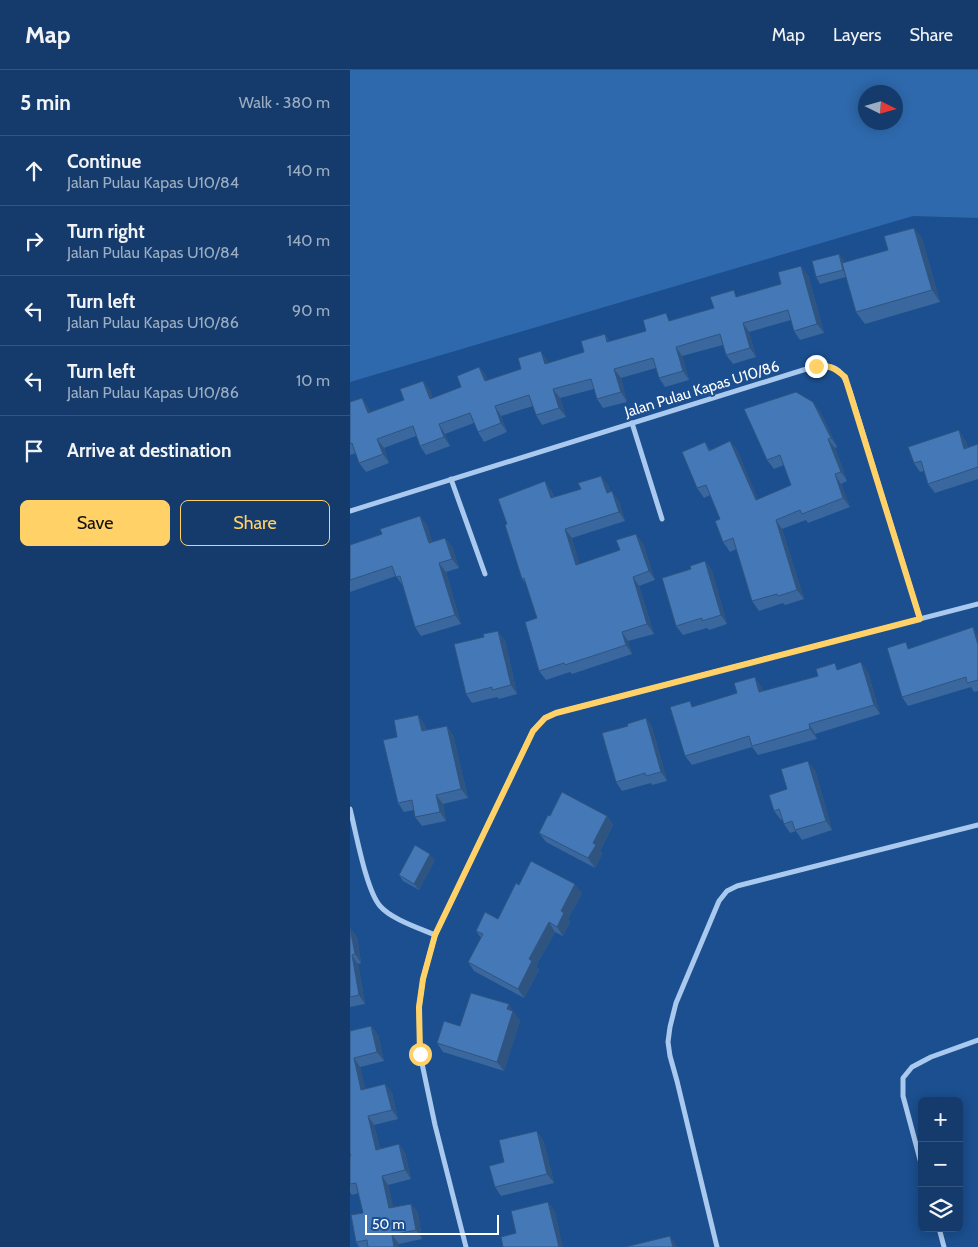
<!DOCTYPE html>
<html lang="en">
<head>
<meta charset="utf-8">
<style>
	:root { --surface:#143b6b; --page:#1d4271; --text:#f1f3f6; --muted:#9dadc1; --line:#33557e; --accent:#ffd166 }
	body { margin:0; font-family:Cabin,sans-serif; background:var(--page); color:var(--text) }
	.controls { position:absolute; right:15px; bottom:15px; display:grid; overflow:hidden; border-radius:8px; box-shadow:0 2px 12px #0003 }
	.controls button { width:45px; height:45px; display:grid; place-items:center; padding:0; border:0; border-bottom:1px solid var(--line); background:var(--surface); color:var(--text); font:25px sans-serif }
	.compass { position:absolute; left:508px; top:15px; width:45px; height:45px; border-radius:50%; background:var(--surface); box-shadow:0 2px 12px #0003; rotate:95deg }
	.scale { position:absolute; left:15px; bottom:12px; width:134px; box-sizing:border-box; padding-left:5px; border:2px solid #fff; border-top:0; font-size:14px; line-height:18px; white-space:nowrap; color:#fff; -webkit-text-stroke:4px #1b4f8f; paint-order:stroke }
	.stop { position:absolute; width:15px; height:15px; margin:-11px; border:4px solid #ffd166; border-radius:50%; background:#fff }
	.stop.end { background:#ffd166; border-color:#fff; box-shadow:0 1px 5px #0008 }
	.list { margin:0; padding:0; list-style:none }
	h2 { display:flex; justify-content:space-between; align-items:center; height:65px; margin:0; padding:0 20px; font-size:21px }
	h2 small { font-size:16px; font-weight:400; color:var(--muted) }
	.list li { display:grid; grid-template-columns:32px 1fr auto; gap:15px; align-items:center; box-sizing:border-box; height:70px; padding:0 20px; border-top:1px solid var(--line) }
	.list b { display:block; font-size:19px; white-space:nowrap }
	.list p { margin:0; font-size:16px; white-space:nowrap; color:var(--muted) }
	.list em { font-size:16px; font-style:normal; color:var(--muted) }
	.actions { display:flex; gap:10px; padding:15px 20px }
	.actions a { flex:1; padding:11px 0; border:1px solid var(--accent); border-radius:8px; text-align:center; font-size:18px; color:var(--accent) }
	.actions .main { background:var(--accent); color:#111 }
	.icon { flex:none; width:28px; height:28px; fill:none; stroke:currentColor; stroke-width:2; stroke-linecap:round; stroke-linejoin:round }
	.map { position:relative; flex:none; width:628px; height:1177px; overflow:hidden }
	header { display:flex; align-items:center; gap:30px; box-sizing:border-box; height:70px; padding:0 25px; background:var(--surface); border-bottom:1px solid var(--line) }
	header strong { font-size:24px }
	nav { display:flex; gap:28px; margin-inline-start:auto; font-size:18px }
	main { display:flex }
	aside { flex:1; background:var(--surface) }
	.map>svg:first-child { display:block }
	.green { fill:#2e69ad; fill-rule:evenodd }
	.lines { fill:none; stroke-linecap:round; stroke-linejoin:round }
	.street { stroke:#a9c9ee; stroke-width:5 }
	.wall { fill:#3a679d }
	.shaded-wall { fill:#305480 }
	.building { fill:#4478b7; stroke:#305480 }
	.route { stroke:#ffd166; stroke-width:6 }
	.labels { text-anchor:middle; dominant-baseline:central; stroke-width:4; stroke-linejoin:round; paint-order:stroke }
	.street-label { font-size:15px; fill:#fff; stroke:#1b4f8f }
</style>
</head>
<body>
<header>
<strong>Map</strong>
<nav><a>Map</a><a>Layers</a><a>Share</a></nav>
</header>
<main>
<aside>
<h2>5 min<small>Walk · 380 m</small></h2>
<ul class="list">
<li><svg class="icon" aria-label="ahead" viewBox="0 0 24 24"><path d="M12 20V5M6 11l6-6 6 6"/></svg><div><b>Continue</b><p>Jalan Pulau Kapas U10/84</p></div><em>140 m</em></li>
<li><svg class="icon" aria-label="right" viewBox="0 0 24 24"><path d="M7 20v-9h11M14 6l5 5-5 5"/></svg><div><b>Turn right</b><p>Jalan Pulau Kapas U10/84</p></div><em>140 m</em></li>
<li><svg class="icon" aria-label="left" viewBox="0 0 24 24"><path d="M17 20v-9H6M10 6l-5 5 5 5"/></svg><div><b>Turn left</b><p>Jalan Pulau Kapas U10/86</p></div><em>90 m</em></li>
<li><svg class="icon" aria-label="left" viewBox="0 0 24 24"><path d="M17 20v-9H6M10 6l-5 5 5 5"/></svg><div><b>Turn left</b><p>Jalan Pulau Kapas U10/86</p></div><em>10 m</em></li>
<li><svg class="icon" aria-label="arrive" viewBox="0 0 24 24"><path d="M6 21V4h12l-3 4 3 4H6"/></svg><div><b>Arrive at destination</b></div></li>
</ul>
<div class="actions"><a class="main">Save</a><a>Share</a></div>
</aside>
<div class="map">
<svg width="628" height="1177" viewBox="0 0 628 1177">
	<rect width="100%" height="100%" fill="#1b4f8f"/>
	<!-- green -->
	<path class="green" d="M0,0h628v148l-65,-2 -563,166zM516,22h30v30h-30z"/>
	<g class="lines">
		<!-- street -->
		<g class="street">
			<path d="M282,353l30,96"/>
			<path d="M101,409l34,95"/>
			<path d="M0,441l466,-145c22,-2 27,6 34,25l70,228"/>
			<path d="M0,739c6,23 16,81 30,97 11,13 39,22 55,29"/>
			<path d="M572,1097l-19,-71v-18l9,-11 19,-10 47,-17"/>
			<path d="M589,1158l5,19"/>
			<path d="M116,1177l-31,-122 -15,-71 -1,-47 4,-28 12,-44 98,-204 12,-13 11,-5 422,-109"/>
			<path d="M367,1177l-40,-166 -7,-25 -2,-14 2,-15 6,-24 43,-102 8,-10 10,-5 241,-61"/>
		</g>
	</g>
	<!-- wall -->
	<g class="wall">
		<path d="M564,158l8,11 18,63 -75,22 -9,-12 -10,-35 -26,7 -4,-7 28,-17v3l44,-13z"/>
		<path d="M458,205l16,58 -24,7 -6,-9 -3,-11 -42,12 7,25 -23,7 -7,-9 -3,-10 -41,11 7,24 -24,7 -6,-9 -3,-10 -35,10 6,24 -24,6 -6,-9 -3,-10 -34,9 6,19 -24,8 -6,-10 -3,-9 -32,10 6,16 -23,10 -6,-10 -4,-9 -29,11 5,12 -24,9 -6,-9 -4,-10 -32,12 5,15 -23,9 -7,-9 -3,-10 -6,2v-53l12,-4 6,9 2,5 34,-12 19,-19 7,9 2,8 29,-11 18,-20 7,9 1,4 60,-20 1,3 36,-11 21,-18 5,8 36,-11 25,-11 43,-12 24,-12 43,-12z"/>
		<path d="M470,341l17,36 -2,1 12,33 -6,3 9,23 -42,16 -2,-3 -24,9 22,70 -19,6 -2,-2 -24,8 -7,-10 -16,-52 -6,3 -7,-10 -3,-23 -10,-24 -6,3 -7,-10 8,-46 5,8 20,-9 7,9 21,50 33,-15 -7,-20 -10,4 -7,-9z"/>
		<path d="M615,370l3,8 10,-4v35l-43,14 -7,-9 -4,-13 -4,1 -6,-9z"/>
		<path d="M258,415l2,7 9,9 6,20 -53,17 7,26 64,-21 12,37 -16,6 15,48 -26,7 4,13 -60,20 -2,-2 -24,8 -7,-9 -2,-53 -11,-34 -4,-5 -15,-55 44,-34 3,7z"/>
		<path d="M77,455l5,17 13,-4 7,9 7,21 -13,4 15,52 -40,12 -6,-9 -12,-41 -7,-10 -46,16v-47z"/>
		<path d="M355,491l7,10 15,53 -18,6 -2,-2 -24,7 -7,-9 15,-57z"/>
		<path d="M628,565v56l-4,1 -3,-5 -63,19 -6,-9 8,-49z"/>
		<path d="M155,570l12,54 -18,5 -2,-2 -25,6 -6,-9z"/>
		<path d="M489,599l29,3 12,42 -65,20 2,5 -59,16 -6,-8 -60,18 -7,-9 9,-49 67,-21 2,5 55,-15z"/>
		<path d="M68,645l6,9 2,6 27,5 15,63 -25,6 3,17 -24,5 -7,-9 -1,-7 -10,2 -6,-9 -1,-66z"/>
		<path d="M296,648l6,9 15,54 -15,4 -1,-2 -29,8 -6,-9 12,-56z"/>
		<path d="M465,700l17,60 -30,10 -6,-9 -6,2 -6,-9 -2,-5 -1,1 -7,-9 13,-22z"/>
		<path d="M200,746h57l6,9 -13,26 2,3 -7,14 -49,-26 -7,-9z"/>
		<path d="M85,790l-16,30 -16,-9 -4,-6z"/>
		<path d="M169,815l63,8 -14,26 2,3 -7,14 -8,-4 -19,34 3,4 -15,28 -50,-27 -6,-9 13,-24 -5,-7 22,-12z"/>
		<path d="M0,858l7,9 4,26 -3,1 7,40 -15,3z"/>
		<path d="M165,944l5,7 -16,50 -61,-19 -6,-9 23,-17 56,-12z"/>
		<path d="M21,956l7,9 6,26 -24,6 5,22 20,-5 7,9 6,26 -24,6 6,24 19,-5 6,9 6,26 -23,6 5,22 18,-3 7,9 4,26 -23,5v3h-40l-3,-5 7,-29 -4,-20 -7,2 -2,-3v-36h1l-1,-125z"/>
		<path d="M193,1070l11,43 -53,13 -6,-9 9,-25z"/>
	</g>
	<!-- shaded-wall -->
	<g class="shaded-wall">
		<path d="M564,158l8,11 18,63 -8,-12z"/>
		<path d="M489,184l5,6 4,16 -5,-6z"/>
		<path d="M451,196l7,9 16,58 -7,-9z"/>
		<path d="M393,253l6,9 7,25 -6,-9z"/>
		<path d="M255,264l6,10 -4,-2z"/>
		<path d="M326,277l6,9 7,24 -6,-9z"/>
		<path d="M191,281l6,9 5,13 -7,-9z"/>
		<path d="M129,297l7,9 5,14 -6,-9z"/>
		<path d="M264,299l7,9 6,24 -6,-10z"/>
		<path d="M73,311l7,9 6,18 -6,-9z"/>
		<path d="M203,319l7,9 6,19 -7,-9z"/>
		<path d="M12,328l6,9 6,15 -6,-9z"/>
		<path d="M463,332l7,9 17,36 -6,-9z"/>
		<path d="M145,336l6,10 6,16 -6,-9z"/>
		<path d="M89,354l6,10 5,12 -6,-9z"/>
		<path d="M609,360l6,10 6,18 -7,-9z"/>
		<path d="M27,369l7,9 5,15 -6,-9z"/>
		<path d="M478,369l7,9 12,33 -6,-9z"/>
		<path d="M380,371l7,9 26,60 -7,-10z"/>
		<path d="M485,404l6,10 9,23 -7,-9z"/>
		<path d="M251,406l7,9 5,17 -6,-9z"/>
		<path d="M195,411l6,9 6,17 -6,-9z"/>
		<path d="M262,421l7,10 6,20 -6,-9z"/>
		<path d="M70,446l7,9 9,27 -7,-9z"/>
		<path d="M426,450l6,9 22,70 -7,-9z"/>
		<path d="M215,459l7,9 11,37 -7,-10z"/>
		<path d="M286,464l7,9 12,37 -6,-9z"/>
		<path d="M95,468l7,9 7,21 -7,-9z"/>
		<path d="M355,491l7,10 15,53 -6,-9z"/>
		<path d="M89,493l7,9 15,52 -6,-9z"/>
		<path d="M283,507l6,9 15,48 -7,-10z"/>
		<path d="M623,557l5,8v11z"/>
		<path d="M148,561l7,9 12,54 -6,-9z"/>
		<path d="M272,562l6,9 4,13 -6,-9z"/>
		<path d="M511,592l7,10 12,42 -6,-9z"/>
		<path d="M405,607l6,9 5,15 -7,-9z"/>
		<path d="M68,645l6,9 4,17 -6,-10z"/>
		<path d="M296,648l6,9 15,54 -6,-9z"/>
		<path d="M459,654l6,10 2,5 -7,-10z"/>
		<path d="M97,656l6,9 15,63 -7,-9z"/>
		<path d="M458,691l7,9 17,60 -6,-9z"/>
		<path d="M86,725l7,9 3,17 -6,-9z"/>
		<path d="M257,746l6,9 -13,26 2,3 -7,14 -7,-10 5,-15z"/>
		<path d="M80,784l5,6 -16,30 -5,-6z"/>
		<path d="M225,814l7,9 -14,26 2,3 -7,14 -6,-9 4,-16z"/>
		<path d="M199,852l6,10 -19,34 3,4 -15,28 -6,-9 11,-30z"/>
		<path d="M0,858l7,9 4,26 -6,-9z"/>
		<path d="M2,885l6,9 7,40 -6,-9z"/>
		<path d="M159,934l11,17 -16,50 -7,-9 10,-53z"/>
		<path d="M21,956l7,9 6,26 -7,-9z"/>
		<path d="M4,988l6,9 8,32 -7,-9z"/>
		<path d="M35,1014l7,9 6,26 -6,-9z"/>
		<path d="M18,1046l6,9 8,34 -6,-9z"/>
		<path d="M187,1061l6,9 11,43 -7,-9z"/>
		<path d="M49,1074l6,9 6,26 -6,-9z"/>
		<path d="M32,1106l6,9 8,32 -7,-9z"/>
		<path d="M198,1132l7,9 8,36h-4z"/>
		<path d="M61,1134l7,9 4,26 -6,-9z"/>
		<path d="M42,1165l7,9v3h-5z"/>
		<path d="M320,1166l7,10v1h-4z"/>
	</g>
	<!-- building -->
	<g class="building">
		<path d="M564,158l18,62 -76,22 -14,-49 46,-13 -4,-14z"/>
		<path d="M489,184l4,16 -27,7 -4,-16z"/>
		<path d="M451,196l16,58 -23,7 -6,-21 -45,13 7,25 -24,7 -6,-21 -44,13 7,24 -24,7 -6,-20 -39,11 7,23 -24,7 -6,-20 -38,10 6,19 -23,7 -7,-20 -34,11 6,17 -23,9 -8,-19 -31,11 5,13 -24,9 -7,-20 -36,13 6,15 -24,9 -7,-20 -2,1v-42l12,-4 6,15 36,-13 -4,-11 23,-8 7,18 31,-12 -4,-11 22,-9 6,14 36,-12 -3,-11 23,-7 4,13 39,-12 -3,-11 24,-7 2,8 39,-11 -3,-11 23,-7 3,8 45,-13 -4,-11 24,-7 2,7 45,-13 -3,-12z"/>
		<path d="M446,322l17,10 18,36 -3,1 13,33 -6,2 8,24 -41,16 -2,-4 -24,10 21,70 -19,6 -1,-2 -25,7 -19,-63 -10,4 -8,-21 5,-2 -14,-34 -9,3 -15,-36 23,-10 4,9 21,-10 26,59 35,-15 -11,-30 -13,5 -23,-51z"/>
		<path d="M609,360l5,19 14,-5v23l-50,17 -7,-23 -7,2 -6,-16z"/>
		<path d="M251,406l6,17 5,-2 7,21 -54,17 11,36 44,-15 -4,-10 20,-6 13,37 -16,6 14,47 -25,8 4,13 -61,20 -1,-2 -25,8 -14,-49 12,-4 -13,-40 -2,1 -17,-54 2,-1 -9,-25 47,-18 6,17 30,-9 -3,-6z"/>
		<path d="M70,446l9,27 16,-5 7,21 -13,4 16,52 -40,12 -15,-51 -4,1 -4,-11 -42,14v-35l32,-11 -2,-5z"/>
		<path d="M355,491l16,54 -19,6v-3l-26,8 -14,-48 29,-9 -1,-3z"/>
		<path d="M623,557l5,18v35l-11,3 -1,-6 -64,20 -15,-49 19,-6 2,7z"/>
		<path d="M148,561l13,54 -19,5v-3l-26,7 -12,-50 30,-7 -1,-3z"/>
		<path d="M511,592l13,43 -65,19 1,5 -58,17 -3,-10 -64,20 -15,-49 20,-6 2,6 45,-14 -3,-10 21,-6 4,15 59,-16 -2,-7 19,-6 2,7z"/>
		<path d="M68,645l4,16 25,-5 14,63 -25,6 4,17 -25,5 -3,-17 -14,3 -15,-63 14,-3 -3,-17z"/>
		<path d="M296,648l15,54 -15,4 -1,-3 -29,9 -14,-49 26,-7 -1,-2z"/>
		<path d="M458,691l18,60 -31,9 -3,-9 -8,3 -5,-15 -5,2 -5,-16 18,-6 -6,-20z"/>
		<path d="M212,722l45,24 -14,27 3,2 -8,13 -49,-25 9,-18 2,1z"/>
		<path d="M65,775l15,9 -16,30 -15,-9z"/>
		<path d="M181,791l44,23 -14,27 3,2 -7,14 -8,-5 -20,37 3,2 -14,28 -50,-27 15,-28 -7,-3 9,-19 13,7 18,-36 3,2z"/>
		<path d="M0,858l5,26 -3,1 7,40 -9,2z"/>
		<path d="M121,923l38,11 -2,5 6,2 -16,51 -60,-19 7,-22 16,5z"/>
		<path d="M21,956l6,26 -23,6 7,32 24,-6 7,26 -24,6 8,34 23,-6 6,26 -23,6 7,32 22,-4 5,26 -24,5 2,12h-26l-1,-7 -11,2 -5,-27 12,-2 -7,-30 -6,1v-28h1l-1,-3v-122z"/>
		<path d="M187,1061l10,43 -52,13 -6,-21 15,-4 -5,-22z"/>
		<path d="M198,1132l11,45h-56l-2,-10 15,-4 -5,-22z"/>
		<path d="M320,1166l3,11h-48z"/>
	</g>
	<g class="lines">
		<!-- route -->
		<path class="route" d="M70,984l-1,-47 4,-28 12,-44 98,-204 12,-13 11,-5 364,-94 -75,-242c-10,-9 -16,-12 -29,-11"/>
	</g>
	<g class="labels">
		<!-- street labels -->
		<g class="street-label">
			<text transform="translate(352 319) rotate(-17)">Jalan Pulau Kapas U10/86</text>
		</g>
	</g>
</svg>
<div class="controls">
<button>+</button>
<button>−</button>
<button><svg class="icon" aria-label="layers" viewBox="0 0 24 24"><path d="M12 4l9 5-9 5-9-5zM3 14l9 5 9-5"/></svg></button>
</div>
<svg class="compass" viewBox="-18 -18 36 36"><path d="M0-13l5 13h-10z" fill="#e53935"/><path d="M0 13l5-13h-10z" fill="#9dadc1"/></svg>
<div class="scale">50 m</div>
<div class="stop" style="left:70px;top:984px"></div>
<div class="stop end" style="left:466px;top:296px"></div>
</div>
</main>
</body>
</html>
